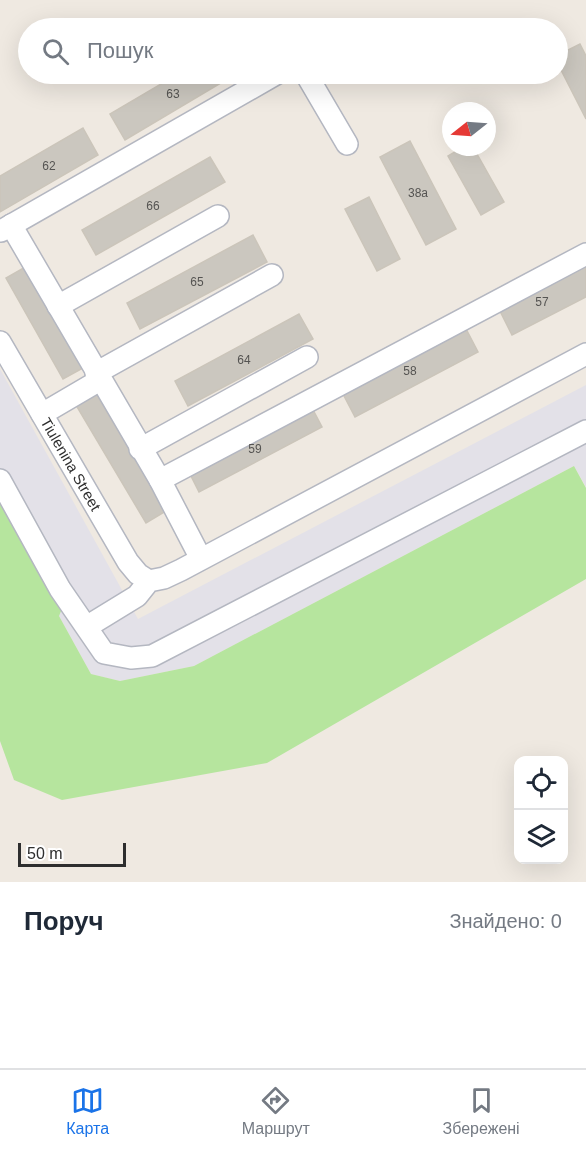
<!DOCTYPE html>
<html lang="uk">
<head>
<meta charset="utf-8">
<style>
	:root { --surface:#fff; --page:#f6f6f7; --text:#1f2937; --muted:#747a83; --line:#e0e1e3; --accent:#1a73e8 }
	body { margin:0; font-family:Arial,sans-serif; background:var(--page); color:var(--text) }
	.controls { position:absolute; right:18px; bottom:18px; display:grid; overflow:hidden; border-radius:12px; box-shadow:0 6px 24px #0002 }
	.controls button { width:54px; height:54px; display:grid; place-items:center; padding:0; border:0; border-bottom:2px solid var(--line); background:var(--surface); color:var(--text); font:30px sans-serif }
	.compass { position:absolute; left:442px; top:102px; width:54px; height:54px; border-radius:50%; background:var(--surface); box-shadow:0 6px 24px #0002; rotate:253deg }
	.scale { position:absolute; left:18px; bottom:15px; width:108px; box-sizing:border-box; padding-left:6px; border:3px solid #2e2e2e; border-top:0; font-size:16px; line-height:21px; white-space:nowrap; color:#2e2e2e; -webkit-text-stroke:4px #fff; paint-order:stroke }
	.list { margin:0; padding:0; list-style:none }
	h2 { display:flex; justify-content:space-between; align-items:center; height:78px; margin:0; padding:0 24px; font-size:26px }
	h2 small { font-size:20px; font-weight:400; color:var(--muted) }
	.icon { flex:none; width:33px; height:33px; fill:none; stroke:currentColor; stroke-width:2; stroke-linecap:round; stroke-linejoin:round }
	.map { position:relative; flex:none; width:586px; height:882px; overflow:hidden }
	.search { position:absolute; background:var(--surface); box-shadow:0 6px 24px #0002; left:18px; right:18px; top:18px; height:66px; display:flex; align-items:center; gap:15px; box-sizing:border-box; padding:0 21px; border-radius:33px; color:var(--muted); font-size:22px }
	.sheet { height:186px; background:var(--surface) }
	nav { display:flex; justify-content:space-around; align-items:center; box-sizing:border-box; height:84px; border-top:2px solid var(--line); background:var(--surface); font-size:16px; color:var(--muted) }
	nav a { display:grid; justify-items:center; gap:3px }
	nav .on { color:var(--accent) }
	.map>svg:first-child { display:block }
	.industrial { fill:#e3e1e8 }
	.green { fill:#b6e59e }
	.building { fill:#cbc7bf; stroke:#cbc5ba; stroke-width:1.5 }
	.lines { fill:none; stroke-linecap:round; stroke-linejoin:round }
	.minor-casing { stroke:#b4b7c1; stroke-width:24 }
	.minor { stroke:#fff; stroke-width:21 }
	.labels { text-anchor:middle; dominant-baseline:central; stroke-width:4.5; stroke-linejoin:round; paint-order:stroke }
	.number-label { font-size:12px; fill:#555452 }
	.street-label { font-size:15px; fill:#2e2e2e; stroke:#fff }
</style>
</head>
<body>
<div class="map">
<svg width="586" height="882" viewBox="0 0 586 882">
	<rect width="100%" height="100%" fill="#efe9e1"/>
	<!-- industrial -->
	<path class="industrial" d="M0,369l138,250 448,-234v102l-12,-21 -380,200 -74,15 -29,-7 -32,-58 -59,-134z"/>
	<!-- green -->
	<path class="green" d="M574,466l12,22v91l-319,184 -205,37 -48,-20 -14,-39v-259l66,117 -7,17 32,58 29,7 74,-15z"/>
	<!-- building -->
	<g class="building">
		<path d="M580,44l6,12v63l-28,-55v-9z"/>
		<path d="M178,74h58l-111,66 -15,-26z"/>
		<path d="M83,128l15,27 -98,57v-36z"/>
		<path d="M410,141l46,88 -30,16 -46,-88z"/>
		<path d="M463,147h10l31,55 -23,13 -33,-59z"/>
		<path d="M210,157l15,25 -129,73 -14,-25z"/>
		<path d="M369,197l31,62 -23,12 -32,-62z"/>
		<path d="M253,235l14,27 -127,67 -13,-26z"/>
		<path d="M586,261v36l-74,38 -14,-28z"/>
		<path d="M27,266l56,102 -20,11 -57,-101z"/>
		<path d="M299,314l14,25 -125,67 -13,-25z"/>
		<path d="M464,325l14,27 -123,65 -14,-27z"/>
		<path d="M93,388l73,123 -20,12 -73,-123z"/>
		<path d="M311,406l11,21 -123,65 -11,-22z"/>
	</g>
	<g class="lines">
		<defs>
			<g id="minor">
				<path d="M306,74l41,70"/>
				<path d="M11,225l149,255 40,77"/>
				<path d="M1,231l275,-157"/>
				<path d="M58,306l160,-90"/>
				<path d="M0,342l128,220 10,12 11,7"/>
				<path d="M96,373l176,-98"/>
				<path d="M42,414l58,-34"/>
				<path d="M140,449l167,-92"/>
				<path d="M0,480l60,109 44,64 27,5 21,-2 434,-225"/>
				<path d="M160,480l426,-226"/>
				<path d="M88,626l49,-30 12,-15 15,-3 17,-8 405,-216"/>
			</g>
		</defs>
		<!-- minor casing -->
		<use href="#minor" class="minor-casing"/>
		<!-- minor -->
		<use href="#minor" class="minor"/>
	</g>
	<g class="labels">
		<!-- number labels -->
		<g class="number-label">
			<text x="173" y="94">63</text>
			<text x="49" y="166">62</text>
			<text x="418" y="193">38а</text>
			<text x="153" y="206">66</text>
			<text x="197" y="282">65</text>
			<text x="542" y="302">57</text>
			<text x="244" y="360">64</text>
			<text x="410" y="371">58</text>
			<text x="255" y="449">59</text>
		</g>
		<!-- street labels -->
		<g class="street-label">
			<text transform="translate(71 464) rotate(60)">Tiulenina Street</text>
		</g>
	</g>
</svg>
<div class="controls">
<button><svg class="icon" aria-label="locate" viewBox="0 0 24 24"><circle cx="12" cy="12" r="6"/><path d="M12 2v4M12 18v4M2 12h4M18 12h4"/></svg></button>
<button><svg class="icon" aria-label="layers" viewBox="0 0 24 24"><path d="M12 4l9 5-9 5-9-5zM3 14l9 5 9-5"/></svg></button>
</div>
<svg class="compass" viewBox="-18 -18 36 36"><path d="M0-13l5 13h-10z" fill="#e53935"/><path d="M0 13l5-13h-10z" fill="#747a83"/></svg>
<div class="scale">50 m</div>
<div class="search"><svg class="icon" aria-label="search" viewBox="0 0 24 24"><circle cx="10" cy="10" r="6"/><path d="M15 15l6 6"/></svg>Пошук</div>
</div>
<section class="sheet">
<h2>Поруч<small>Знайдено: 0</small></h2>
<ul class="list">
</ul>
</section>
<nav>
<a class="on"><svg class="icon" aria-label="map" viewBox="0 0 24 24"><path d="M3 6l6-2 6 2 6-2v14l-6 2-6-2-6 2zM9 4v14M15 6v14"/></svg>Карта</a>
<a><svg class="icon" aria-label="directions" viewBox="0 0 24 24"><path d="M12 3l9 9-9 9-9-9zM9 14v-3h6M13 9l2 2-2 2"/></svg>Маршрут</a>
<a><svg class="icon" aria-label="saved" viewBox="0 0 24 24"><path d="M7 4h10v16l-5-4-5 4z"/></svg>Збережені</a>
</nav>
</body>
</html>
